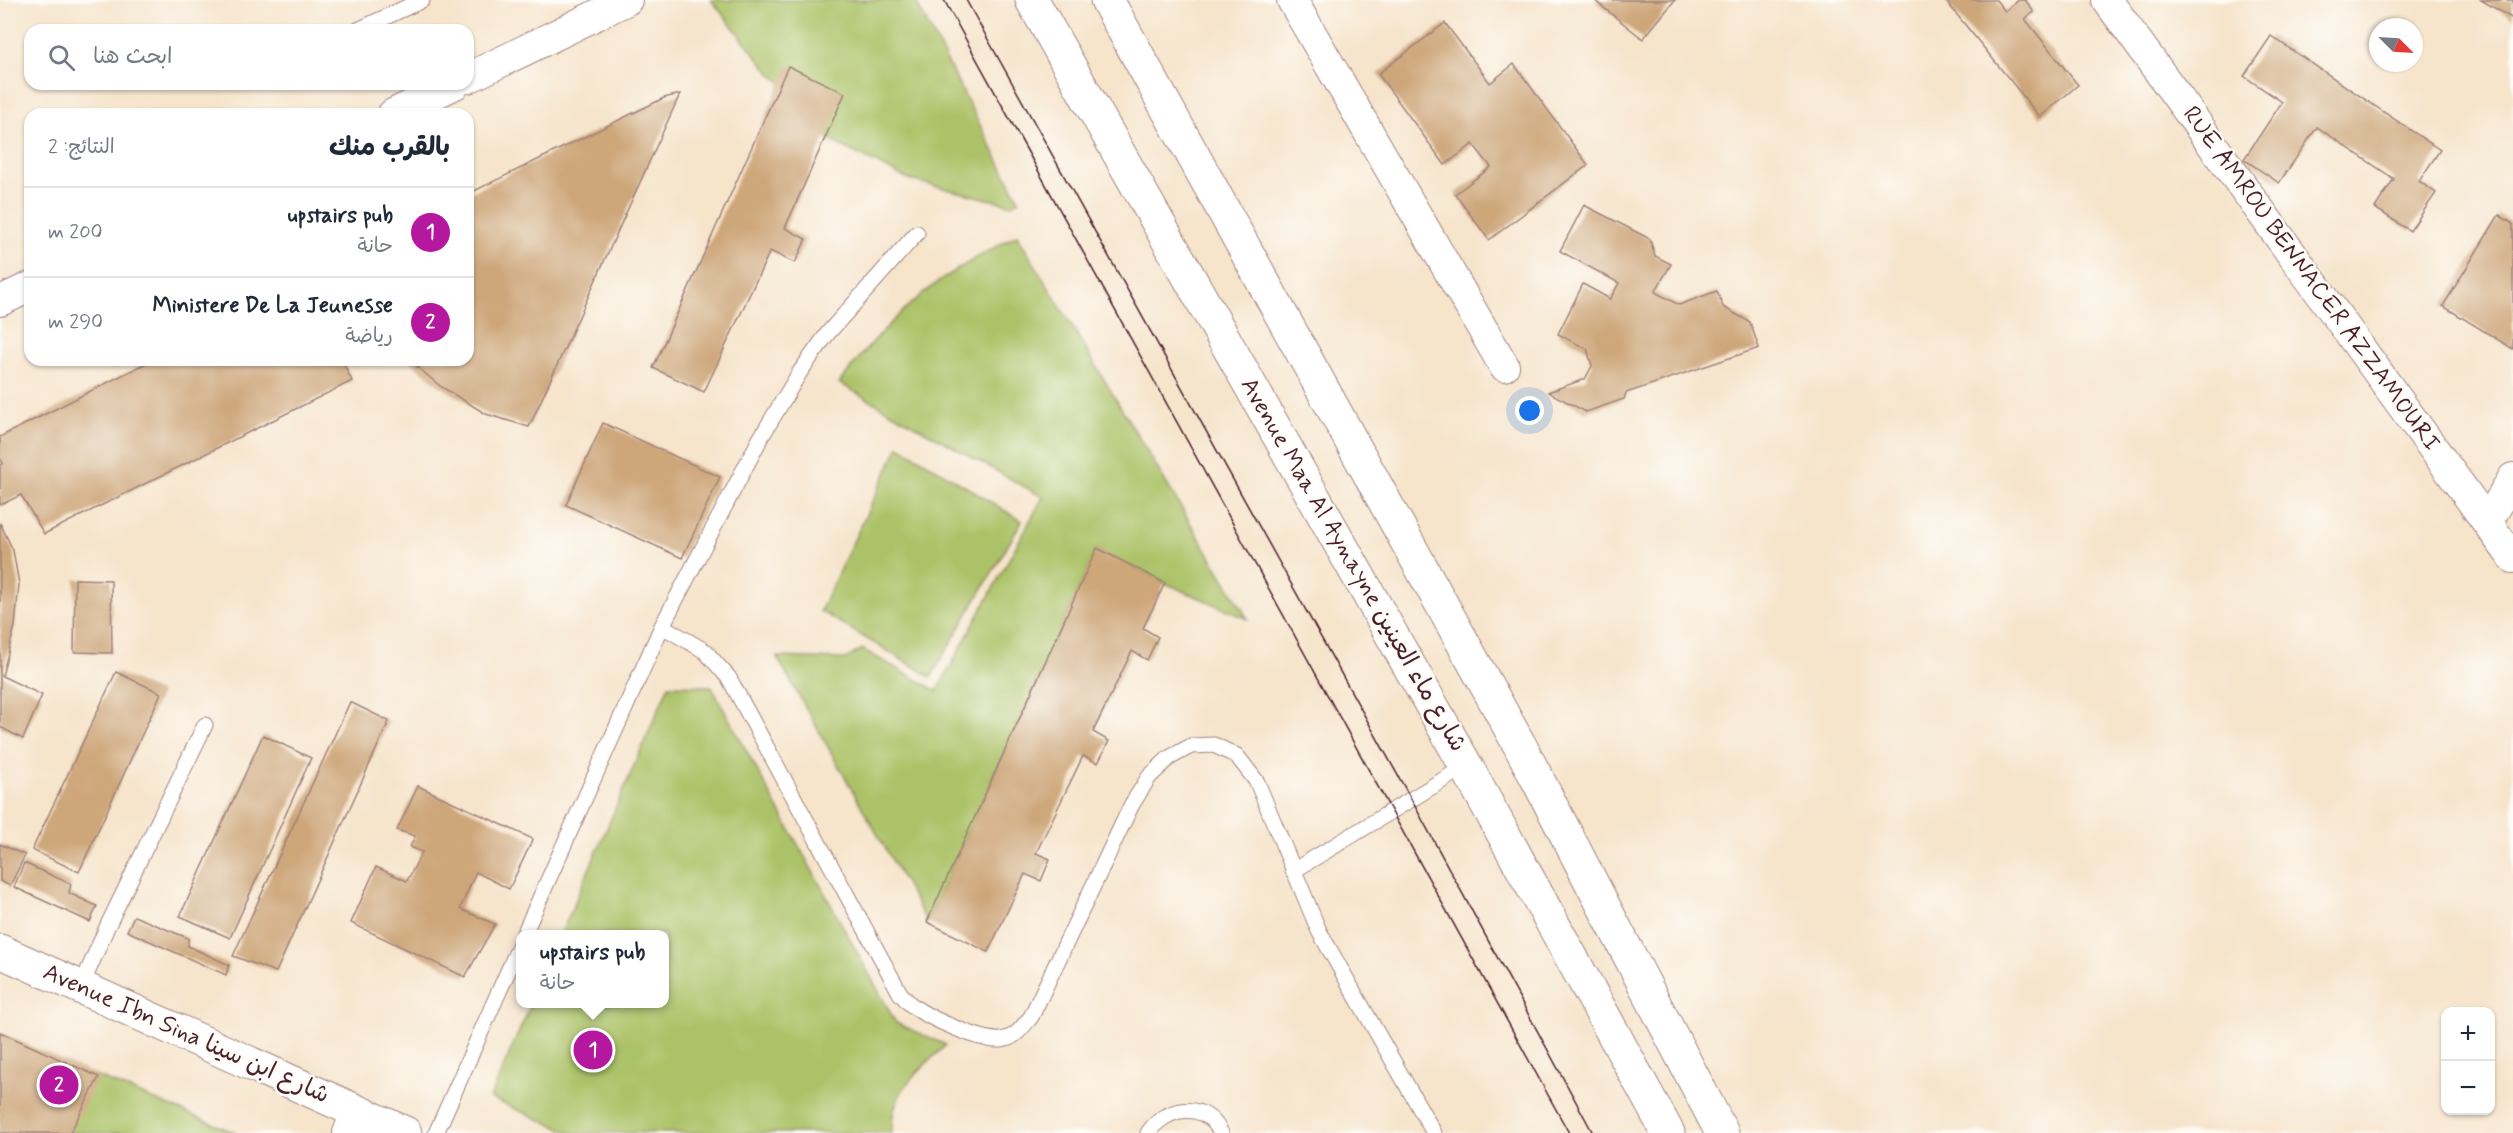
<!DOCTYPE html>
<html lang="ar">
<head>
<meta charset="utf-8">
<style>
	:root { --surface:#fff; --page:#f2f2f3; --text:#1f2937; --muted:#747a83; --line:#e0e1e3; --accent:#b5179e }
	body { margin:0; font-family:Mynerve,"Playpen Sans Arabic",sans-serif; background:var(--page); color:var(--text); direction:rtl }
	.controls { position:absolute; right:18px; bottom:18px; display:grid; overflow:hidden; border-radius:12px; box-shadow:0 2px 4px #0004 }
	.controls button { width:54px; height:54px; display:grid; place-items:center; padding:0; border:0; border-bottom:2px solid var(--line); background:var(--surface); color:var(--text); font:30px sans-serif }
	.compass { position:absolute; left:2369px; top:18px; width:54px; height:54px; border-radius:50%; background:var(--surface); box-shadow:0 2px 4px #0004; rotate:114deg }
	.you { position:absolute; left:1530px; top:411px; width:21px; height:21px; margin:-15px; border:4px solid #fff; border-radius:50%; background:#1a73e8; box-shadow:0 0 0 9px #1a73e833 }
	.badge { display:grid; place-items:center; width:39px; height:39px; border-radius:50%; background:var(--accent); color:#fff; font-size:20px; font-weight:700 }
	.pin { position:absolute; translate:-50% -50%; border:3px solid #fff; box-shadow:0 2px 6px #0006 }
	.popup { position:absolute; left:516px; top:930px; width:153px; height:78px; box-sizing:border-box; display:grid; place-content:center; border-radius:12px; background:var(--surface); filter:drop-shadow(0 2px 4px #0005); font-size:20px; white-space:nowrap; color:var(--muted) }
	.popup b { font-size:22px; color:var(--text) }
	.popup::after { content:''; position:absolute; left:50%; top:100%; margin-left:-12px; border:12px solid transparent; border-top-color:var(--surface) }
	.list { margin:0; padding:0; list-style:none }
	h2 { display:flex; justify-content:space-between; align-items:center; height:78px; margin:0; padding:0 24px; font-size:26px }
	h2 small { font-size:20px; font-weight:400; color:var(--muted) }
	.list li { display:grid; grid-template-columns:39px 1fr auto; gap:18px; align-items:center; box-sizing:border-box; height:90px; padding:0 24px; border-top:2px solid var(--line) }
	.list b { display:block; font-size:22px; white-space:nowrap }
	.list p { margin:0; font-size:20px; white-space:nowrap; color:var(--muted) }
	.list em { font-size:20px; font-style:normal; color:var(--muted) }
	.icon { flex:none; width:33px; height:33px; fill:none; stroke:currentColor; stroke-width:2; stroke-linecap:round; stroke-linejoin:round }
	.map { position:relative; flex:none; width:2513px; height:1133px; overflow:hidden; direction:ltr }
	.search { position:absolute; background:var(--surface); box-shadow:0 2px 4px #0004; left:24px; top:24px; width:450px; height:66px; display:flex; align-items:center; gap:15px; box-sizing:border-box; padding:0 21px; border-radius:18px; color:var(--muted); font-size:22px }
	.panel { position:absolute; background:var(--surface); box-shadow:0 2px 4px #0004; left:24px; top:108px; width:450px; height:258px; border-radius:18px; direction:rtl }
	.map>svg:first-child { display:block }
	.green { fill:#acc267; stroke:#7b7049; stroke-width:1.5 }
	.building { fill:#cda679 }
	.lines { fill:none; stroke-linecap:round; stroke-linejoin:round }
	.lane-casing { stroke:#a0827b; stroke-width:17 }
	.street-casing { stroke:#a0827b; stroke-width:32 }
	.secondary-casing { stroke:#a0827b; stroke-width:35 }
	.lane { stroke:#fff; stroke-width:15 }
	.street { stroke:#fff; stroke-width:30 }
	.secondary { stroke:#fff; stroke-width:33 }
	.tram { stroke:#4a1f2b; stroke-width:1.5 }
	.labels { text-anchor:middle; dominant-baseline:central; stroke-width:5; stroke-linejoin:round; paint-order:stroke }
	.street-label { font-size:24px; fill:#4a1f2b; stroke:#fdfcf7 }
</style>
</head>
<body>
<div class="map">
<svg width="2513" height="1133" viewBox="0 0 2513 1133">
	<rect width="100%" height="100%" fill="#fdfcf7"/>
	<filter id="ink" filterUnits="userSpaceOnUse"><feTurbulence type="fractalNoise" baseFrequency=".0167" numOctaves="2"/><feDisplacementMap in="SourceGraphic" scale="12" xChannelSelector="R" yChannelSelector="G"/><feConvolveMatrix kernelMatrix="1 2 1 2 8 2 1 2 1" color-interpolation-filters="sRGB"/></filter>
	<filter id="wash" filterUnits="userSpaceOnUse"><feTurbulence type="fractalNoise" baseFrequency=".008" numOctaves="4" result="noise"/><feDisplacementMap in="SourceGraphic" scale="24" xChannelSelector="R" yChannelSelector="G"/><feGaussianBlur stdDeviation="1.35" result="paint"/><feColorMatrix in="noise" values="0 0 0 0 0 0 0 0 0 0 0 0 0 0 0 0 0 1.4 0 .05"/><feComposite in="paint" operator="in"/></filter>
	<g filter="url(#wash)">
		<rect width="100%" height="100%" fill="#f6e4cb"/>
		<!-- green -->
		<g class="green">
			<path d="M711,0h204l104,200 -7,5 -102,-25 -85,-42 -44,-56 -10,-8z"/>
			<path d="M1017,235l231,384 -83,-36 -68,-34 -170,373 -150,-265 69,2 16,-10 75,42 106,-194 -204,-114c26,-33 52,-64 85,-90 28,-23 61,-40 93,-58z"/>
			<path d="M899,446l123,75 -91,156 -111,-66z"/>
			<path d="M669,685l42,1 185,337 50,22c-28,27 -56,45 -54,88h-321l-81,-35 41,-94h134v-70h-104z"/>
			<path d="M0,1037l236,96h-236z"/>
		</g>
		<g id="blocks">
			<!-- building -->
			<g class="building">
				<path d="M1594,0h81l-32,39z"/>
				<path d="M1945,0h51l9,11 14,-11h6l9,12 -9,7 53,66 -38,32z"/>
				<path d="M2481,0h32v19z"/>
				<path d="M1445,23l45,60 24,-19 74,101 -99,75 -34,-46 36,-27 -18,-23 -28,21 -67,-91z"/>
				<path d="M2271,36l169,114 -21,31 17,12 -26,38 -35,-23 19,-29 -77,-52 -38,56 -35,-24 38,-57 -38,-26z"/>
				<path d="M788,66l57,27 -60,135 21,11 -11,24 -25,-12 -66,141 -51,-24z"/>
				<path d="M680,94l-151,333 -43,-13 -46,-28 -31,-26h59v-166l196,-96z"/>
				<path d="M1584,205l66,34 5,17 16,8 -16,28 24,13 38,-14 6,16 27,15 9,26 -133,45 -2,6 -38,13 -38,-20 37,-13 7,-13 -5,-17 -29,-15 25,-50 27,15 9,-16 -59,-32z"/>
				<path d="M2499,215l14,9v125l-70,-43z"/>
				<path d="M152,360h190l10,21 -308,153 -23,-39 -21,10v-40l3,-2 -3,-5v-21z"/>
				<path d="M603,423l117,54 -38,81 -116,-53z"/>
				<path d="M0,523l13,27 6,34 -4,42 -13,50 40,19 -19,44 -23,-12z"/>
				<path d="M1097,548l68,35 -22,45 15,9 -11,23 -15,-9 -39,81 16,9 -11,22 -15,-7 -47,97 14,6 -9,22 -16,-7 -37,78 -61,-30z"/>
				<path d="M75,579l36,1 1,73 -38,-1z"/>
				<path d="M116,672l45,21 -82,179 -47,-22z"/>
				<path d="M350,702l39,19 -113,251 -43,-16z"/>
				<path d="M263,735l48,23 -81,180 -50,-22z"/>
				<path d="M418,786l115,53 -24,50 -33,-17 -16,37 35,15 -30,53 -114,-54 25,-56 31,14 15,-29 -12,-5 5,-11 -18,-6z"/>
				<path d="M0,844l25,11 -15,31 -10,-5z"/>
				<path d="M24,863l47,21 -2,9 28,13 -7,16 -76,-35z"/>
				<path d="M134,916l54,22v8l41,19 -3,10 -99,-44z"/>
				<path d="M0,1032l99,45 -29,56h-70z"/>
			</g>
		</g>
	</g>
	<g filter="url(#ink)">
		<use href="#blocks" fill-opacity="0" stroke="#a0827b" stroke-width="1.5"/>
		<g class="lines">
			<defs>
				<g id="lane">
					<path d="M358,30l64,-30"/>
					<path d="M662,626l43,25 24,27 171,315c4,4 8,10 13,13 15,12 70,36 88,34 15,-2 21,-13 30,-23l100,-211 18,-29 20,-19 22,-12 23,-1 23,11 20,26 62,149 115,202"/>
					<path d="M1293,871l173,-105"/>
					<path d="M524,934l138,-308 98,-187 40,-67 28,-39 89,-100"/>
					<path d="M81,987l26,-60 98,-202"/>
					<path d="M436,1133l85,-191"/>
					<path d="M1148,1133c18,-27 57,-33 73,0"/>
				</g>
				<g id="street">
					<path d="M1292,0l212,366"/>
					<path d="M2107,0l406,558"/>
					<path d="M468,78l159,-78"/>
					<path d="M393,114l62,-30"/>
					<path d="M0,301l30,-14"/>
					<path d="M2488,521l25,-43"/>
					<path d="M348,1133l9,-22"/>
				</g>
				<g id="secondary">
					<path d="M1032,0l434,766 202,367"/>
					<path d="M1107,0l412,744 203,389"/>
					<path d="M0,951l405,182"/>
				</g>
			</defs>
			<!-- lane casing -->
			<use href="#lane" class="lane-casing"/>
			<!-- street casing -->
			<use href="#street" class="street-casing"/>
			<!-- secondary casing -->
			<use href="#secondary" class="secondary-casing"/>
			<!-- lane -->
			<use href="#lane" class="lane"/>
			<!-- street -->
			<use href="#street" class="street"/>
			<!-- secondary -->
			<use href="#secondary" class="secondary"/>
			<!-- tram -->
			<g class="tram">
				<path d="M944,0l625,1133"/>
				<path d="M966,0l445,799 182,334"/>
			</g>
		</g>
	</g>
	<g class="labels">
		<!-- street labels -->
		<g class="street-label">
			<text transform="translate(2311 279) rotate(54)">RUE AMROU BENNACER AZZAMOURI</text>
			<text transform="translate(1353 565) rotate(60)">Avenue Maa Al Aynayne شارع ماء العينين</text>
			<text transform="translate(186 1034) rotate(24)">Avenue Ibn Sina شارع ابن سينا</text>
		</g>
	</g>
</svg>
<div class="controls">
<button>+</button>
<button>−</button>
</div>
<svg class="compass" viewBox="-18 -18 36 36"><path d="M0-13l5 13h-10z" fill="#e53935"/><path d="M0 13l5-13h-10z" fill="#747a83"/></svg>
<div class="you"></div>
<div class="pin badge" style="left:593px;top:1050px">1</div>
<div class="popup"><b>upstairs pub</b>حانة</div>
<div class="pin badge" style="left:59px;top:1085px">2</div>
<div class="search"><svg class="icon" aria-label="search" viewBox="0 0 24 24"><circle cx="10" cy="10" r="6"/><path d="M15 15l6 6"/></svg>ابحث هنا</div>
<section class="panel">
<h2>بالقرب منك<small>النتائج: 2</small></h2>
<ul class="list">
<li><span class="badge">1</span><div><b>upstairs pub</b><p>حانة</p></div><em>200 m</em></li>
<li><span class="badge">2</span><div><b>Ministere De La Jeunesse</b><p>رياضة</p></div><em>290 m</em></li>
</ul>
</section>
</div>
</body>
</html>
